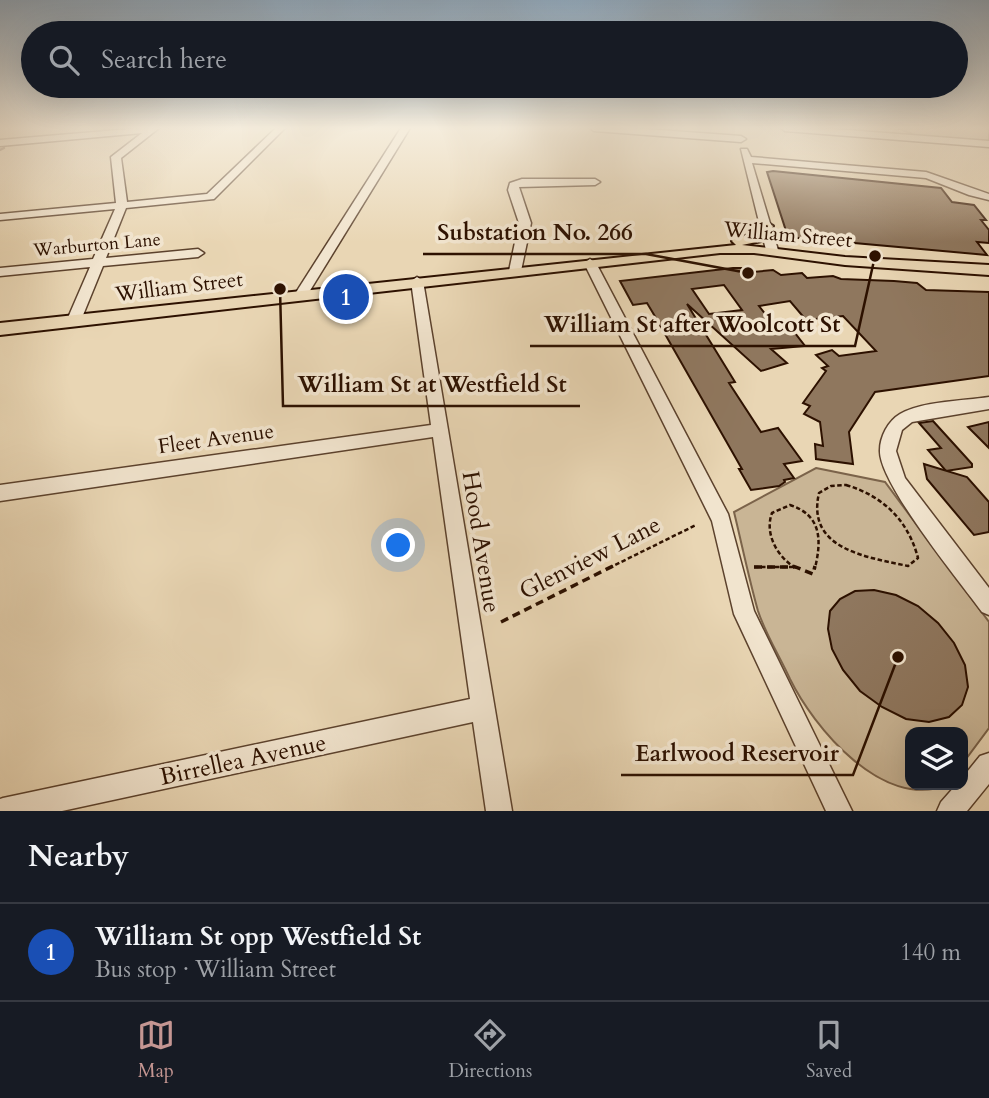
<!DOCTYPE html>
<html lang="en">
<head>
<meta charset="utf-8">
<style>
	:root { --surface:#171b24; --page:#242831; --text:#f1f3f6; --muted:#9ea1a6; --line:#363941; --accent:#c59692 }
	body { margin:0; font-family:Cardo,serif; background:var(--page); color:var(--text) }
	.controls { position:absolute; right:21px; bottom:21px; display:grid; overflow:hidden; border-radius:14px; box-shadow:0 7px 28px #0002 }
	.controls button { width:63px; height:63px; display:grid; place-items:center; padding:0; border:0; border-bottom:2px solid var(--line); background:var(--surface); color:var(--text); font:35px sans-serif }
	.you { position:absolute; left:399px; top:546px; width:24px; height:24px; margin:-18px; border:5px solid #fff; border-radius:50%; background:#1a73e8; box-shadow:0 0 0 10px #1a73e833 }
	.badge { display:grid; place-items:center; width:46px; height:46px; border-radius:50%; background:var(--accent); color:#fff; font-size:23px; font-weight:700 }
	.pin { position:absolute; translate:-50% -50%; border:4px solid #fff; box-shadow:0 2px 7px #0006 }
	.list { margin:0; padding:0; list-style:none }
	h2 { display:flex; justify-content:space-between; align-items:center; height:91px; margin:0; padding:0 28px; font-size:30px }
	h2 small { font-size:23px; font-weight:400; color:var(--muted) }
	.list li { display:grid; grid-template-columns:46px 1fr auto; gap:21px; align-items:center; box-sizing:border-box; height:98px; padding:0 28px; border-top:2px solid var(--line) }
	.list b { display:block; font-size:26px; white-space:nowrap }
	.list p { margin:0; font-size:23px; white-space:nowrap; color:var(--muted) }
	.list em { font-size:23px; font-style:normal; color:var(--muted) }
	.icon { flex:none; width:38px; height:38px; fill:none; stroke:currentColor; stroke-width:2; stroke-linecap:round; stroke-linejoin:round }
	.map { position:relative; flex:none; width:989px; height:811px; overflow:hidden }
	.search { position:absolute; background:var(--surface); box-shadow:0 7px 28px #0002; left:21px; right:21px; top:21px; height:77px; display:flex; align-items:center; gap:18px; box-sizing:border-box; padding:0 24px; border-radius:38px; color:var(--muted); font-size:26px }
	.sheet { height:189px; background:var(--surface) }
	nav { display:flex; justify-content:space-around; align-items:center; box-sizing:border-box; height:98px; border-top:2px solid var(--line); background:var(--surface); font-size:19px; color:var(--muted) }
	nav a { display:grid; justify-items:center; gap:4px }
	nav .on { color:var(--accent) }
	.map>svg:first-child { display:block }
	.green { fill:#c9b595; stroke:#7b634a; stroke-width:2 }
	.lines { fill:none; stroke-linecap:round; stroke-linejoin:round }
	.stream { stroke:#775f47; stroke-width:2.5 }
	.building { fill:#8f775e; stroke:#2d1100; stroke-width:2; fill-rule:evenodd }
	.minor-casing { stroke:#5c422d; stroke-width:3 }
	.major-casing { stroke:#2d1100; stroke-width:4 }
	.path-far1 { stroke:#2d1100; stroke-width:2.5; stroke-dasharray:4.5 2.5; stroke-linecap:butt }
	.path { stroke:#2d1100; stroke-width:3.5; stroke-dasharray:8 5; stroke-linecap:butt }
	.minor { fill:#f1e4ce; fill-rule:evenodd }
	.major { fill:#e9d6b4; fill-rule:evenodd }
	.labels { text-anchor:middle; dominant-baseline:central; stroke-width:7; stroke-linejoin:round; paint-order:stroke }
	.far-street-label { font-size:18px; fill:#2d1100; stroke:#f1e4ce }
	.street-label { font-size:21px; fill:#2d1100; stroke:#f1e4ce }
	.near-street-label { font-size:24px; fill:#2d1100; stroke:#f1e4ce }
	.leader { fill:none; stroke:#2d1100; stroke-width:2.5 }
	.callout-dot { fill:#2d1100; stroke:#f1e4ce; stroke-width:2.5 }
	.callout-label { font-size:23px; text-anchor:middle; font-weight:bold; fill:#2d1100; stroke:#f1e4ce; stroke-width:7; stroke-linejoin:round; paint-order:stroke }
</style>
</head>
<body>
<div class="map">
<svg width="989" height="811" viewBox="0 0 989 811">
	<rect width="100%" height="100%" fill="#e9d6b4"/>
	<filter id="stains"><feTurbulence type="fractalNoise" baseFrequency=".00286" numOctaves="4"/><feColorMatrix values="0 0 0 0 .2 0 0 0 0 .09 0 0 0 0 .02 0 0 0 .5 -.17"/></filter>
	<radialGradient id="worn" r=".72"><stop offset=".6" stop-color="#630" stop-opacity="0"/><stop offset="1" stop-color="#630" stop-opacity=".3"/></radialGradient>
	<!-- green -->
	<g class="green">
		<path d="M898,128h91v13l-75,-6z"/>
		<path d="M816,468l69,14 104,140v106l-26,35v-31h-53v53h37c-65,26 -134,-59 -157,-106 -10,-22 -24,-44 -32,-68 -9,-32 -16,-66 -24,-99z"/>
	</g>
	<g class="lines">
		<!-- stream -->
		<path class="stream" d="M0,150l4,-2"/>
	</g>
	<!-- building -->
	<g class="building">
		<path d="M773,171l168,17 11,14 22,3 12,15h-5l8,10v13l-12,-1 10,13 -199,-18 -21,-65z"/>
		<path d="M733,268h18l2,4 20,-2 8,5 21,-2 5,5 26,-2 8,3 53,2 23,2 9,7 63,2v84l-114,16 -26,40 4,32 -37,-5 -1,-15 8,2 -3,-24 -16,-8 6,-8 -7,-3 23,-32 -4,-3 6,-2 -12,-11 16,-5 7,6 37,-5 -33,-35 -37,4 -16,-19 -31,5 18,23 14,-1 14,18 -34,3 16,14 -26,8 -74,-67 48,78 -6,1 32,49 17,-4 24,33 -18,3 10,14 -10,2 1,2 -6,4 -28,4 -12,-21h3l-89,-156 -6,-10 -14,2 -13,-24zM724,285l18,25 -33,4 -17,-25z"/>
		<path d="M933,421l39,43v3l-26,4 -18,-21 13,-2 -22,-25z"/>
		<path d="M989,422v26l-21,-21z"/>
		<path d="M924,464l43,13 22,25v30l-15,3 -47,-56z"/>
		<path d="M874,590l22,5 22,11 20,17 16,20 11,22 3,22 -6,18 -13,12 -20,5 -23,-3 -24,-12 -22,-16 -17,-21 -11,-21 -4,-20 2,-18 10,-12 15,-8z"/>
	</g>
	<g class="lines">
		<defs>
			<g id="minor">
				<path d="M141,128h18l-38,30 6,44 80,-8 69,-66h9l-71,71 -88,9 -20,50 92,-9 6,4 -6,4 -95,9 -22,54 -7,4 -5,-1 -2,-3 23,-53 -90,9v-8l93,-9 22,-50 -115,11v-6l116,-11 -5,-46 31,-24 -142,13v-6z"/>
				<path d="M401,128h9l-104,169h-10l-1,-3z"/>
				<path d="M590,128h42l109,8 5,3 -5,3 -147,-11z"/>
				<path d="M781,128h40l168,13v6l-204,-16z"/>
				<path d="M741,149h6l4,8 175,15 63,22v6l-20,-5 -43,-17 -174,-15 26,87 -6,4 -6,-4z"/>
				<path d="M522,179h73l5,3 -5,3 -76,2 12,36 -10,48 -6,4 -6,-4 10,-48 -11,-33 2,-7z"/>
				<path d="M590,259l6,4 132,251 26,97 98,200h-26l-92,-197 -22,-93 -128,-258z"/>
				<path d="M417,277l6,4 89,530h-26l-13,-89 -411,89h-62v-12l3,-1 467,-99 -37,-262 -433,64v-16l431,-60 -20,-144z"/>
				<path d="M989,397v12l-77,13 -10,8 -6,21 9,27 84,110v27l-7,-3c-22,-30 -104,-130 -102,-162 0,-13 8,-29 20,-36 22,-13 63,-13 89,-17z"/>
				<path d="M989,753v31l-22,27h-30l4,-9 15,-17h7v-8l17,-21z"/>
			</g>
			<path id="major" d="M766,222l7,4 -7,14 -24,5 103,12 144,8v10l-144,-10 -91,-12h-34l-720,82v-12l736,-78 -4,-4 2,-3 21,-4 6,-11z"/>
		</defs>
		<!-- minor casing -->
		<use href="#minor" class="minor-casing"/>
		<!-- major casing -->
		<use href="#major" class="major-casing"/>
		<!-- path-far1 -->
		<g class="path-far1">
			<path d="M846,485c37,11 62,35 72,73l-10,8c-42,-9 -102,-17 -89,-73l12,-7z"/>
			<path d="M754,567h40"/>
			<path d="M609,568l87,-43"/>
			<path d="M796,568c-18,-10 -32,-34 -24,-55l18,-8c31,10 32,34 25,63"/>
		</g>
		<!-- path -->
		<g class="path">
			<path d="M793,566l20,8 2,-8"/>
			<path d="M754,567h40"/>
			<path d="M501,622l112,-56"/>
		</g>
		<!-- minor -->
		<use href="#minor" class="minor"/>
		<!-- major -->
		<use href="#major" class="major"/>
	</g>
	<!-- sky -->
	<linearGradient id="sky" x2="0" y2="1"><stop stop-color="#8fa7bb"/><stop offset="0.53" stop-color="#f5eddd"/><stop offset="1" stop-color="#f5eddd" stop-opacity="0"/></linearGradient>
	<rect width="989" height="242" fill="url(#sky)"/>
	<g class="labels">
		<!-- far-street labels -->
		<g class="far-street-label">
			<text transform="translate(97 245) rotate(-5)">Warburton Lane</text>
		</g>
		<!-- street labels -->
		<g class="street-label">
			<text transform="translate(788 235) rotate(5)">William Street</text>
			<text transform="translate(179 287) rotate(-7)">William Street</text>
			<text transform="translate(216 439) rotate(-8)">Fleet Avenue</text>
		</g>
		<!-- near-street labels -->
		<g class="near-street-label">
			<text transform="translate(481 542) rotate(81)">Hood Avenue</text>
			<text transform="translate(590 558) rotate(-27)">Glenview Lane</text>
			<text transform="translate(243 760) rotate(-12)">Birrellea Avenue</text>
		</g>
	</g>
	<!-- callouts -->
	<path class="leader" d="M748 273L646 254H423M875 256L855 346H530M280 289L283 406H580M898 657L853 775H621"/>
	<g class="callout-dot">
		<circle cx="748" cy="273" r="7"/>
		<circle cx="875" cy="256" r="7"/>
		<circle cx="280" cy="289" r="7"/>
		<circle cx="898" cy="657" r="7"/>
	</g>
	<g class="callout-label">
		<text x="535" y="240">Substation No. 266</text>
		<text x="692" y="332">William St after Woolcott St</text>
		<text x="432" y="392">William St at Westfield St</text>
		<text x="737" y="761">Earlwood Reservoir</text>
	</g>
	<rect width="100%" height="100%" filter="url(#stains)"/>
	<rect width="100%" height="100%" fill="url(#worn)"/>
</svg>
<div class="controls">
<button><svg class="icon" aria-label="layers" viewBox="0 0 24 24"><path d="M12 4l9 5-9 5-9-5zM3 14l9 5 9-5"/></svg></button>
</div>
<div class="you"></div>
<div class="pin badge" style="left:346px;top:297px;background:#1a4fb4">1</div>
<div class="search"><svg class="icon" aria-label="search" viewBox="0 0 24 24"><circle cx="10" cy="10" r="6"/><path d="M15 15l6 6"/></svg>Search here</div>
</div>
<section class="sheet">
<h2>Nearby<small></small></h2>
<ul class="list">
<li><span class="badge" style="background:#1a4fb4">1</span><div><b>William St opp Westfield St</b><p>Bus stop · William Street</p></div><em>140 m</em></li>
</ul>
</section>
<nav>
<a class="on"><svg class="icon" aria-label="map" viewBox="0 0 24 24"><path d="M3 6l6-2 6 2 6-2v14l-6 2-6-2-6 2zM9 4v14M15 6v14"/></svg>Map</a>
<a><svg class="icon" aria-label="directions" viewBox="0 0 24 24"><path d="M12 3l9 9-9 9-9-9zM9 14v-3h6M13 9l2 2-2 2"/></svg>Directions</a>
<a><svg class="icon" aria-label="saved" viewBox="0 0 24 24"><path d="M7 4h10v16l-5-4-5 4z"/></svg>Saved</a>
</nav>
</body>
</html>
